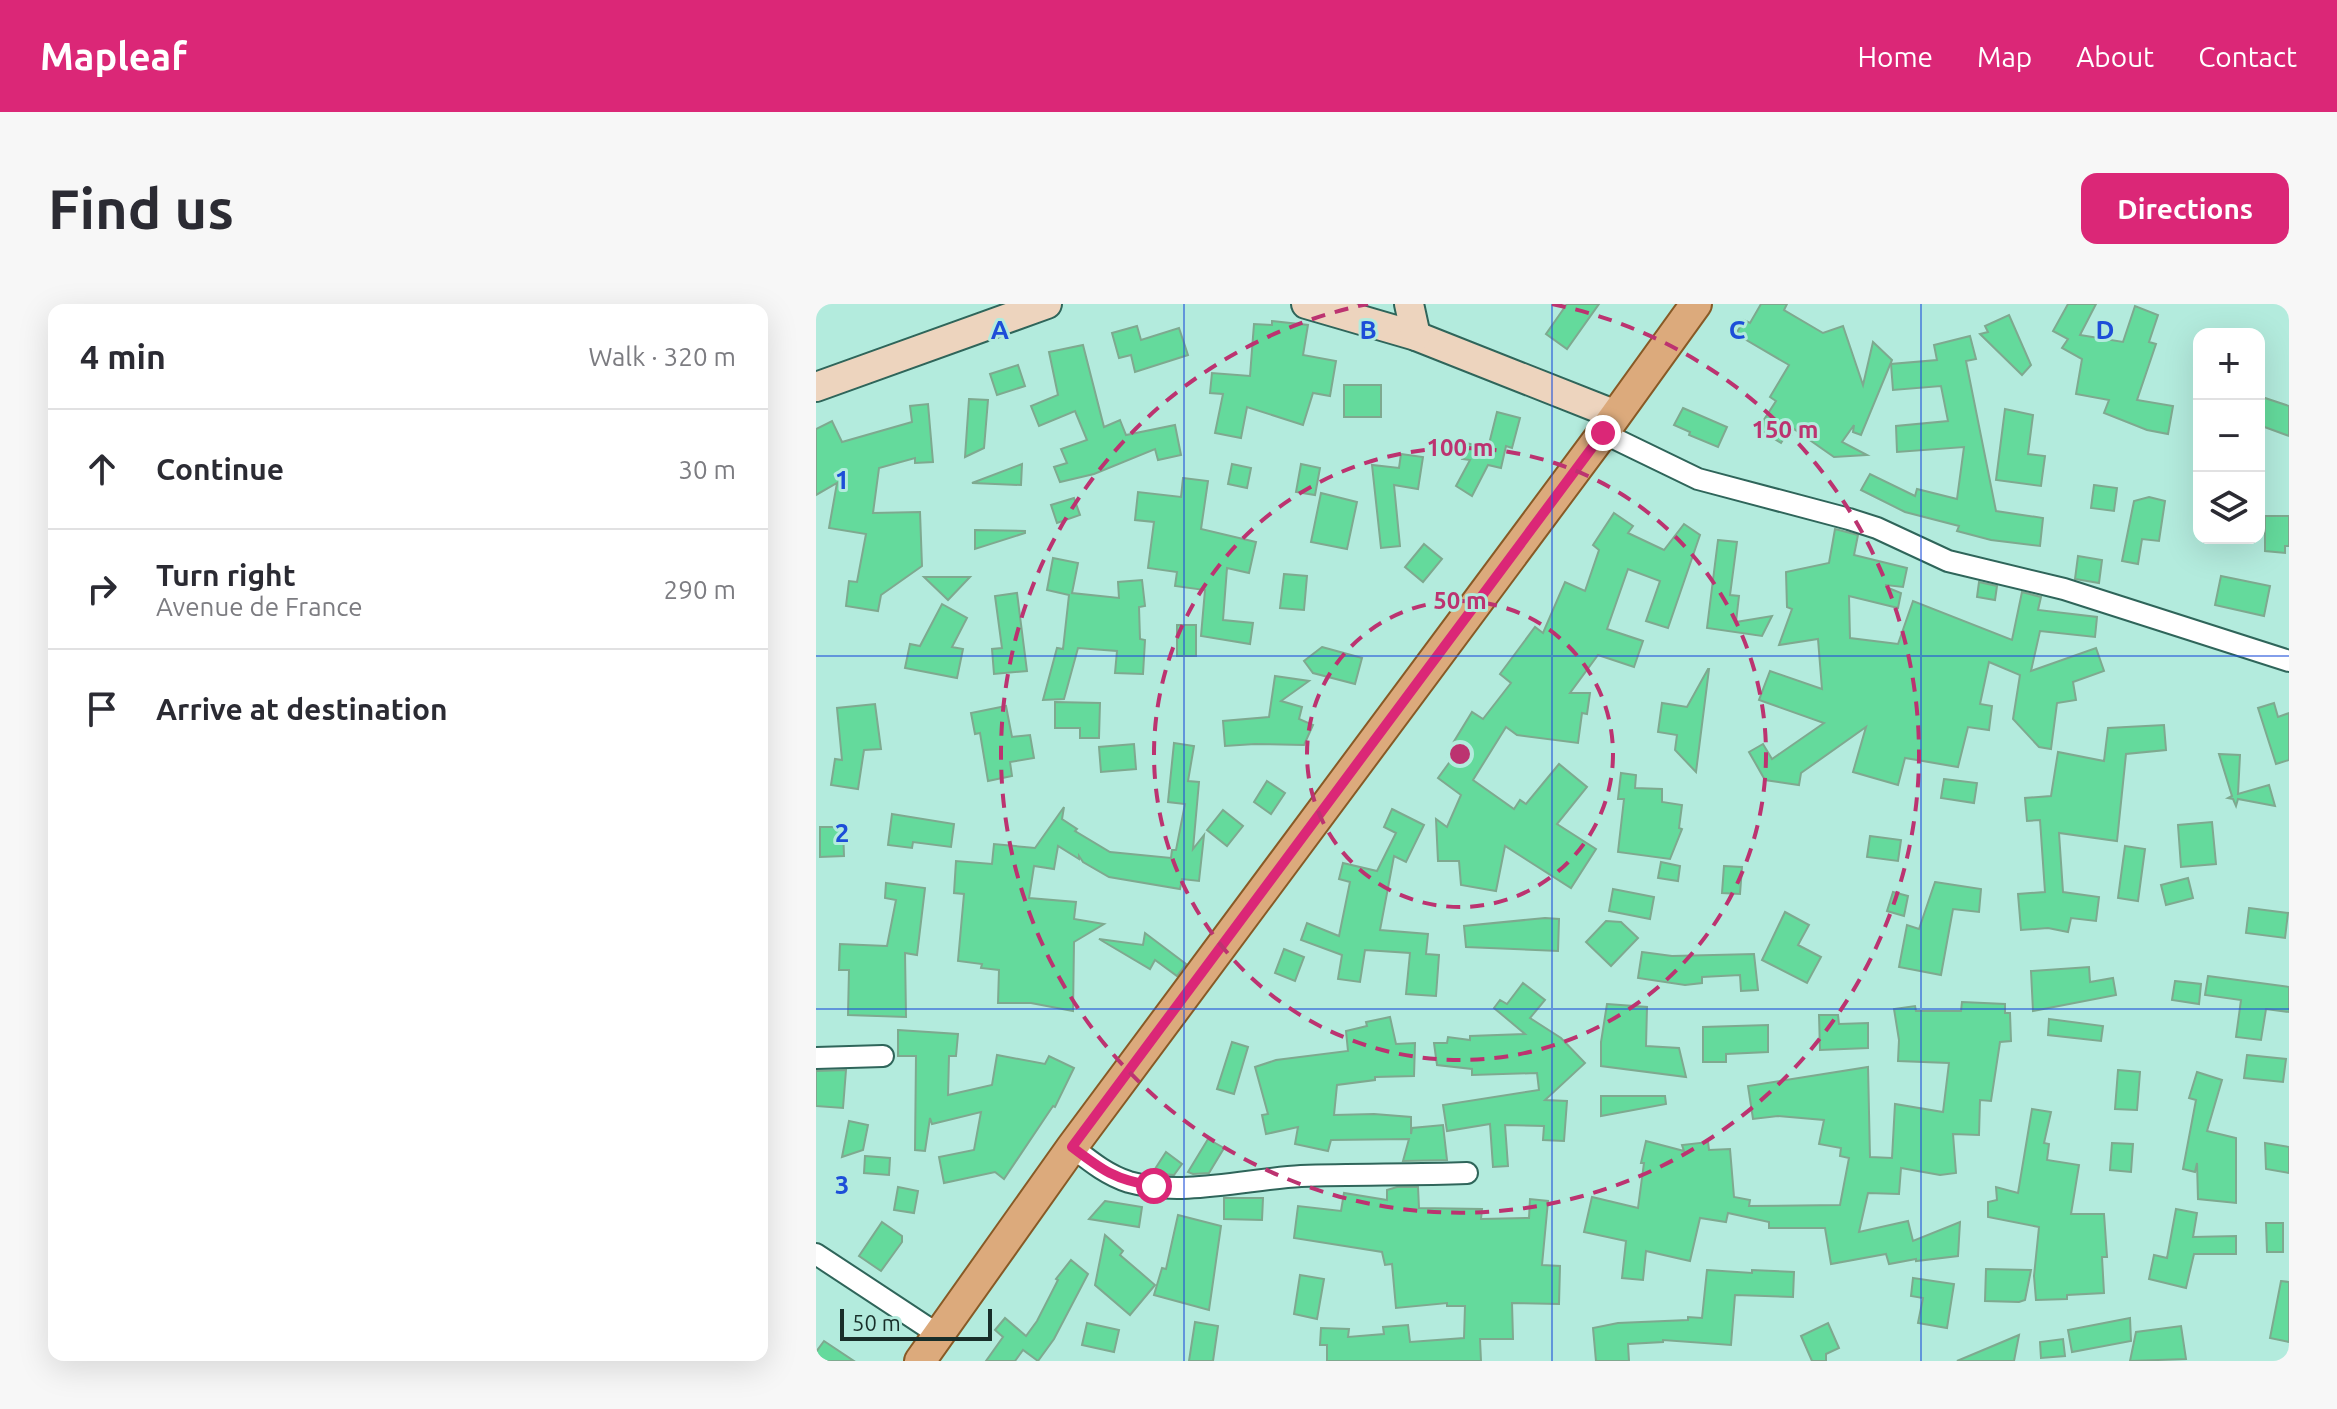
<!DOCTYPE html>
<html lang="en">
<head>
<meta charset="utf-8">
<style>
	:root { --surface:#fff; --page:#f7f7f7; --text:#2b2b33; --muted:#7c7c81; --line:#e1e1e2; --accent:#db2777 }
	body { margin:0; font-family:Ubuntu,sans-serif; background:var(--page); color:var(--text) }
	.controls { position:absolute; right:24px; top:24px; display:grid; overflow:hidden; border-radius:16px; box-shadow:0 8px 32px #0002 }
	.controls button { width:72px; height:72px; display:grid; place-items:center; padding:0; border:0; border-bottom:2px solid var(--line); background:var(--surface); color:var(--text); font:40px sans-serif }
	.scale { position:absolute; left:24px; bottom:20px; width:152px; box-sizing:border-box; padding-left:8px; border:4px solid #182e29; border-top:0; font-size:22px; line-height:28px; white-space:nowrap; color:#182e29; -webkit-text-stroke:6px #b3ebdd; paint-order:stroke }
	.stop { position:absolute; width:24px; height:24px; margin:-18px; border:6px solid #db2777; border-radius:50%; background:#fff }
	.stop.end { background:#db2777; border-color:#fff; box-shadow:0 2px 8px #0008 }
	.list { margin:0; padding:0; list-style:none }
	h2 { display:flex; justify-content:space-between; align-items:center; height:104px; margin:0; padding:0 32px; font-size:34px }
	h2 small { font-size:26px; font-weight:400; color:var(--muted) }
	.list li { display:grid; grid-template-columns:52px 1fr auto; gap:24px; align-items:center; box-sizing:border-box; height:120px; padding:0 32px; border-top:2px solid var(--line) }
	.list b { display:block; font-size:30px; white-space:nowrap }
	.list p { margin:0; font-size:26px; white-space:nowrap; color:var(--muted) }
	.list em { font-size:26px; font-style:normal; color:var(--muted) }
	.icon { flex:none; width:44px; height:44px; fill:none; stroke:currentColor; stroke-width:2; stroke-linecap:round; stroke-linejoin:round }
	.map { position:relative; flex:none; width:1473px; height:1057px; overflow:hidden; border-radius:16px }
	header { display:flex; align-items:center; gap:48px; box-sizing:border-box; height:112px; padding:0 40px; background:var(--accent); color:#fff }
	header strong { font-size:38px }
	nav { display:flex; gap:44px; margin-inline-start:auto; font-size:28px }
	.intro { display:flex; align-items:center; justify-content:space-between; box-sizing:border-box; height:192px; padding:0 48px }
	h1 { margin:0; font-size:56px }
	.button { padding:20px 36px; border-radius:16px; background:var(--accent); color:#fff; font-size:28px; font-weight:700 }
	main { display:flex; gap:48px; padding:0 48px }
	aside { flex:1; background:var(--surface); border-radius:16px; box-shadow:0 8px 32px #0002 }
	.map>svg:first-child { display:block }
	.building { fill:#64da9c; stroke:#7ea98f; stroke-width:2 }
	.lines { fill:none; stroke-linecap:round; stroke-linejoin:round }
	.street-casing { stroke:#2f655a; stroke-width:24 }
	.secondary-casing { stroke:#2f655a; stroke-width:32 }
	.primary-casing { stroke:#885a26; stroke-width:34 }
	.street { stroke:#fff; stroke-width:20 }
	.secondary { stroke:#edd4be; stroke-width:28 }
	.primary { stroke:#dcaa7c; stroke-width:30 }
	.route { stroke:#db2777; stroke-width:10 }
	.grid { fill:none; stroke:#1d4ed8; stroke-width:2; stroke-opacity:0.55 }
	.ring { fill:none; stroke:#bc3370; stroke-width:4; stroke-dasharray:14 10 }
	.grid-label { font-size:26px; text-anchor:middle; font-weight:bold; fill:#1d4ed8; stroke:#b3ebdd; stroke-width:6; stroke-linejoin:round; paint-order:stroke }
	.centre { fill:#bc3370; stroke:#b3ebdd; stroke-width:4 }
	.ring-label { font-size:24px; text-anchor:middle; font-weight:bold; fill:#bc3370; stroke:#b3ebdd; stroke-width:6; stroke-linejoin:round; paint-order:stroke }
</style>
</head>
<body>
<header>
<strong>Mapleaf</strong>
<nav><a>Home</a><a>Map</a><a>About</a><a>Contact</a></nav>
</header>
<div class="intro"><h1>Find us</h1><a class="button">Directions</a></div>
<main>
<aside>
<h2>4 min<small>Walk · 320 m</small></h2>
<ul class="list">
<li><svg class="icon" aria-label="ahead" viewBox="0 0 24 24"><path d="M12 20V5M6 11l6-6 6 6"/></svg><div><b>Continue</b></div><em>30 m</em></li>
<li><svg class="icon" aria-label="right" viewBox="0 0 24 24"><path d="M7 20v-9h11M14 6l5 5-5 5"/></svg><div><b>Turn right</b><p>Avenue de France</p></div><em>290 m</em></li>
<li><svg class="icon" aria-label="arrive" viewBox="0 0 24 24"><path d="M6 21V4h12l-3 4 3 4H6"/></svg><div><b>Arrive at destination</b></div></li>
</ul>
</aside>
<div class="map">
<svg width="1473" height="1057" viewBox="0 0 1473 1057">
	<rect width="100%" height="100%" fill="#b3ebdd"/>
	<!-- building -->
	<g class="building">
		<path d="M751,0h32l-32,45 -21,-15z"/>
		<path d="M945,0h26l-3,6 39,23 20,-7 20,59 10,-43 19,18 -31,75 -8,-3 1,-7 -12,17 25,13 -33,2 -43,-30 -10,16 -23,-14 18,-28 -6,-4 19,-32 -53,-31 8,-14 6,3z"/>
		<path d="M1252,0h28l-16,31 43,7 12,-36 23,9 -9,27 7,2 -19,56 36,6 -5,28 -21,-4 -43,-17 5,-13 -33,-6 6,-35 -20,-11 6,-9 -15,-8z"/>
		<path d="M1193,11l22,50 -9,10 -42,-41 8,-2 -3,-6z"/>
		<path d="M456,17l36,4 -5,30 33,6 -6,35 -17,-3 -10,32 -56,-18 -6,31 -26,-5 8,-39 -13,-1 2,-20 38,3 4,-52 18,1z"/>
		<path d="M321,22l4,14 38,-12 9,27 -53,17 -4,-17 -12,3 -7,-25z"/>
		<path d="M1154,32l6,23 -10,2 30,150 47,7 -3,28 -49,-6 -34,-9 2,-5 -54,-14 -44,-22 9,-16 45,22 2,-7 40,10 7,-52 -67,5 -1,-26 52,-5 -7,-35 -48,4 -2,-26 46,-4 -3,-15z"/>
		<path d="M267,41l21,82 16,-7 6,15 49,-10 6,30 -23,5 -3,-11 -61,25 -34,8 -6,-15 13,-4 -6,-14 26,-9 -12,-29 -36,15 -8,-20 27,-11 -9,-43z"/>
		<path d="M202,61l7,21 -28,9 -7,-21z"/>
		<rect x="528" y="81" width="37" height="32"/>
		<path d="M1443,92l30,10v30l-30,-11z"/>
		<path d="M153,95l19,1 -4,48 -19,9z"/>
		<path d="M112,100l5,58 -18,1v-5l-36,10 -6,45 47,-1 2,54 -41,29 -3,16 -32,-5 3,-25 8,1 9,-48 -37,-6 8,-45 -21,12v-66l16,-8 10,21 70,-20 -2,-16z"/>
		<path d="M867,104l44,19 -9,20 -29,-12 1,-3 -16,-7z"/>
		<path d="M1189,105l28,6 -5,39 17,2 -4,30 -45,-6z"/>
		<path d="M681,108l23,6 -8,30 -6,-2 -5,22 -13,-3 -16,31 -16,-10 14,-26 -8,-1 4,-16 22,5z"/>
		<path d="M585,150l22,3 -5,32 -24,-4 6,61 -19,2 -9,-83 27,3z"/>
		<path d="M206,160l-1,21 -49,-2z"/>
		<path d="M416,160l19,4 -4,20 -19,-4z"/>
		<path d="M485,160l19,4 -5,27 -19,-3z"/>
		<path d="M367,174l25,3 -7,48 55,13 -7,31 -22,-5 -4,52 30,3 -3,21 -49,-8 4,-46 -30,-4 2,-14 -29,-4 6,-46 -19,-2 3,-28 43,5z"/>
		<path d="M1278,181l23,3 -3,23 -23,-3z"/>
		<path d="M505,189l36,9 -10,47 -36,-7z"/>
		<path d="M1333,193l16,4 -6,40 -17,-2 -4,25 -16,-3 12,-60z"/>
		<path d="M258,194l6,17 -23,8 -6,-18z"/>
		<path d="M798,209l19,13 -5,7 36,17 20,-26 16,11 -32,93 -22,-7 14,-40 -32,-12 -21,60 36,12 -9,26 -36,-12 -28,38h20l-3,21 -5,-1 -4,30 -61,-8 -11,-8 -33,53 41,29 6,-9 6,4 33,-40 28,23 -30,37 39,25 -25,39 -66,-42 -9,45 -35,-6 -2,-24h-21l-2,-42 11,8 14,-32 -23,-17 19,-26 -7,-4 22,-36 11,7 28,-36 -11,-9 35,-47 8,6 22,-51 20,9 14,-41 -6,-5z"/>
		<path d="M1449,212h24v30h-4v7l-20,-2z"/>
		<path d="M1019,225l23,6 -4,20 53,13 -4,19 -17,-2v2l15,6 -3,15 -49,-12 1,42 48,6 15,-43 99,39 10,-48 19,5 -3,13 59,7 -2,20 -55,-6 -9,40 65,-23 8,23 -31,11 3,18 -19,3 -6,46 -12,-2 -26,-28 7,-44 -31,-13 -9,42 12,2 -3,24 -21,-3 -10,40 -53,-9 -7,27 -45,-13 13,-45 -65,46 -2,12 -34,-5 -16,-28 14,-8 9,15 52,-36 -65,-23 11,-29 52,18 -4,-50 -39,6 13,-36 -5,-2 -1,-35 43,-9z"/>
		<path d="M159,226l50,1v2l-50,16z"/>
		<path d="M902,236l19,2 -7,53 9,1 -3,26 36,-6 -10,20 -55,-8z"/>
		<path d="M608,240l18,15 -19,23 -18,-15z"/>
		<path d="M1262,252l24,4 -3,23 -24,-4z"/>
		<path d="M237,254l25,5 -6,30 47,5 -1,-16 24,-2 3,26 -6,1 1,32 5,1 -2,34 -28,-1 2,-22 -39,-3 -14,51 -21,1 14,-52 6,1 6,-54 -22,-5z"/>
		<path d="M468,270l23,2 -3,34 -24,-2z"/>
		<path d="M1405,272l49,10 -6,30 -49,-11z"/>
		<path d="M108,273h46l-22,23z"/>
		<path d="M1163,278l18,4 -2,14 -18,-3z"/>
		<path d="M201,289l10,78 -33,3 -2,-25 10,-1 -7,-52z"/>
		<path d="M126,300l25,14 -15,29 11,2 -6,29 -52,-10 5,-24 10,2z"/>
		<rect x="361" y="321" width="19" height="31"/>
		<path d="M506,343l40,11 -7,26 -42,-11 -9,-12z"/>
		<path d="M892,365h1l-13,103 -21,-22 2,-15 -19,-3 4,-29 25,4z"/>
		<path d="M459,372l34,5 -28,20 21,6 -3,12 14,6 -9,20 -49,-1 -30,2 -2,-25 46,-4z"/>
		<path d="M239,398l45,1 -1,35h-19v-10h-25z"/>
		<path d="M1458,399l4,14 11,-4v47l-13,4 -18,-56z"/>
		<path d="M59,400l6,45 -17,1 -6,39 -27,-4 4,-26 7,1 -5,-52z"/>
		<path d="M190,402l6,31 18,-2 4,23 -24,4 2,14 -24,5 -8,-48 -5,1 -4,-21z"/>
		<path d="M1348,421l2,25 -40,4 -9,87 -58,-8 4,59 36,5 -3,24 -25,-3 -3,14 -20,-4 -27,2 -3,-36 27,-2 -5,-72 -13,1 -2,-23 26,-2 7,-44 46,9 4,-33z"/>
		<path d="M358,439l20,3 -6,35 11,1 -6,67 11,-14 -5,46 -17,-2 -2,10 -71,-12 -26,-15 -4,-6v3l-21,-13 -4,23 -20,-3 -5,32 47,4 -2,17 30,5 -30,18 -1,69 -42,-8h-33l1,-33 -18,-2 1,-4 -24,-3 6,-67 -10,-1 2,-32 36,3 2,-20 41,4 29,-41 -2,12 15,10 -2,2 35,21 61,6 1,-8h4l9,-46 -17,-2z"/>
		<path d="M318,440l2,25 -35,3 -2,-25z"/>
		<path d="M1403,450l21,1 -2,39 31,-9 6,21 -37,-7 -2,7 -3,-7 -5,-1 4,-2z"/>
		<path d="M805,469l15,2 -1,13 27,1v13l20,3 -3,23 3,1 -12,30 -52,-7 6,-53h-6z"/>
		<path d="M1128,475l33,4 -3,20 -33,-5z"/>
		<path d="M451,477l18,12 -14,21 -17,-12z"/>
		<path d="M576,505l32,16 -18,37 -12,-6 -14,74 48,4 -2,20 13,1 -3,41 -30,-2 4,-41 -45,-3 -5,32 -22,-3 4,-24 -41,-15 6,-17 32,13 11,-54 -11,-3 4,-16 34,8 19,-38 -12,-6z"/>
		<path d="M407,506l20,16 -16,20 -20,-16z"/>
		<path d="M76,510l62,10 -3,23 -38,-5 -1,6 -24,-3z"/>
		<path d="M1396,518l4,42 -35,3 -3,-42z"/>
		<path d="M4,523h23l1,29 -24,1z"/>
		<path d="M1054,532l31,4 -3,21 -31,-4z"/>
		<path d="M1309,542l20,3 -7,52 -20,-3z"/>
		<path d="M845,558l19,4 -2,15 -20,-3z"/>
		<path d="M908,562l18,1 -2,27 -18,-1z"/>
		<path d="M1372,574l5,20 -27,7 -5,-20z"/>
		<path d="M1119,578l46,7 -2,23 -26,-3 -12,66 -42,-8 8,-42 12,4z"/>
		<path d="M70,579l39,5 -8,67 -12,-2 1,64 -58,-2 1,-45h-10l1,-26 47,2 9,-46 -11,-2z"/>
		<path d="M797,585l41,8 -4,22 -41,-8z"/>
		<path d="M1077,588l15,4 -4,20 -17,-5z"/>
		<path d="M1433,604l39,5 -3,25 -39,-5z"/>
		<path d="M969,608l24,13 -11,20 23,12 -14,26 -45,-23z"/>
		<path d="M729,614l14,1 -1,32 -92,-4 -2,-21z"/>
		<path d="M790,617l15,1 17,16 -27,28 -25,-24z"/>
		<path d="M329,629l41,31 -9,12 -22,-16 -5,9 -51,-30 44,6z"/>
		<path d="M468,645l20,8 -9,24 -20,-8z"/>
		<path d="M826,648l30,4 82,-2 4,36 -17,1 -1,-16 -38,2v6l-17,2 -47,-7z"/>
		<path d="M1273,663l1,15 23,-4 3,17 -83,16 -2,-40z"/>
		<path d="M1392,672l81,11v25l-23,-3 -5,31 -25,-3 5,-37 -36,-5z"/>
		<path d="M1359,677l26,3 -2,20 -27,-4z"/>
		<path d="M707,679l22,17 -15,18 31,20 24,25 -40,37 22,1 -3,40 -21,-1 1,-14 -39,-1 3,41 -15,1 -3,-43 -43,7 -4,-26 96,-15 -2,-17 -65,2v-6l-35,-4 -3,-22h13l1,-6 22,3v-4l55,-2 -31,-26 6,-8 7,4z"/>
		<path d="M1146,698l43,2v9h5l1,28 -11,1 -9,59 -11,-1 -1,35 -26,-1 3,39 -16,2 -39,-7 -2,26 -31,-1 -9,39 49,-11 5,20 47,-19 -2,34 -42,5v-2l-27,5 -3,-10 -55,10 -6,-36h-56v-6l-41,-9 -2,9 -26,-4 -10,43 -44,-10 -3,29 -21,-2 4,-37 -42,-9 8,-35 46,11 6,-45h-3l5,-22 38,10 -2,-6 26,-3 1,8 21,-1 4,48 16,3 -1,6 91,-1 9,-47 -9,-2 1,-8 -22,-4 5,-24 -46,-4 -25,3 -5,-33 120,-19 2,90 22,1 3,-54 48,8 6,-49 -51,-2 1,-21 -5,-31 21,-3 1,5h45z"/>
		<path d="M791,700l40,3 -1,39 33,2 7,29 -85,-11v-24z"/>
		<path d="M1003,711h19l1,9 29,-1v25l-48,2z"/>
		<path d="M574,713l6,27 19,-1 -1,33 -39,1v3l-38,5 -3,30 40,-1 37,3v17l1,-6 31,-3 4,35 -44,1 6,-22 -78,1 -3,11 -33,-7 3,-17 -32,7 -4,-19 6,-1 -13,-47 21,-7 72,-9 -2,-20 21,-5 -1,-4z"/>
		<path d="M1233,715l54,7 -2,15 -53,-6z"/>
		<path d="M952,721v27l-42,2v8h-23v-35z"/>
		<path d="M82,726l60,4 -2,22h-7l-1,39 44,-10 5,-30 48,9 4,-8 25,12 -19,39 -2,-1 -49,73 -9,-7 -51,11 -5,-26 35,-7 7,-38 -49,12 -2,-6 -5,33 -10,-1 1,-94h-18z"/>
		<path d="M416,738l16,5 -14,47 -17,-5z"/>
		<path d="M1431,751l39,4 -3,23 -39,-4z"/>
		<path d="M30,766l-3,38 -27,-2v-35z"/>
		<path d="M1302,766l22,2 -3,38 -22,-1z"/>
		<path d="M1381,768l25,8 -15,51 29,7v65l-38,-4 -1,-36 -2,9 -12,-3 13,-69 -7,-2z"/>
		<path d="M785,792h64l1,8 -65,12z"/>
		<path d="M1216,805l19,3 -7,31 5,1 -2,16 32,5 -8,49h33l3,43h-5l2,36 -37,2v4l-31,1 -2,-24 5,-49 -51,-10v-15l9,-2 -1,-13 22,6z"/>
		<path d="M33,817l19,4 -5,25 -21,7z"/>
		<path d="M392,835l16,9 -15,25 -16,1 -5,-2z"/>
		<path d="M1296,839l21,1 -2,28 -21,-2z"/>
		<path d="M1449,839l24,4v26l-23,-4z"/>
		<path d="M350,848l16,12 -8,11 -12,-1 -7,-5z"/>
		<path d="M49,852l25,2 -1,17 -25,-2z"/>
		<path d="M82,883l20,4 -4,22 -20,-3z"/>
		<path d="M581,883h21l1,21 63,1 -1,10 48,-1 1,-19 18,2 -6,64 18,1 -1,38 -47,-1 1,36h-33l1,22h-154v-16h-7l1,-17 28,1 -1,8 36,-3 -1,-7 25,-2 2,17 54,-4 1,-32h-18v-3l-51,5 -4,-44 -7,1 -3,-13 -88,-14 4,-32 43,5 3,-18 43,7v-10z"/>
		<path d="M408,894h39l-1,22 -38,-1z"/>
		<path d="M289,897l37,6 -3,20 -50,-8z"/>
		<path d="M1360,905l21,4 -4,24 43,-1v18h-42l-8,34 -37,-9 5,-24 13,3z"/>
		<path d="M362,911l43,11 -12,84 -55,-15 8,-27 4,1z"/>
		<path d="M66,918l20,14v6l-21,29 -22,-15z"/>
		<path d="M1450,919h17v29h-16z"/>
		<path d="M289,931l18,16 -3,4 35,30 -25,30 -35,-30z"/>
		<path d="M255,956l17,14 -34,65 -16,22 -15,-11 -8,11h-29l17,-24 -8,-7 10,-12 21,18 11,-15 21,-41 -2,-1z"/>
		<path d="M1170,965l45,1 -6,30 -6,2 -34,-1z"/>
		<path d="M891,966l45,3v-3l42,2 -1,25 -58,-2 -4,50 -68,-5v2l-35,2 1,17h-33l-3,-33 25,-5 70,-3v-3l14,1z"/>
		<path d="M484,971l24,4 -7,40 -23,-5z"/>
		<path d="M1097,974l41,6 -7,44 -29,-5 5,-25 -12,-2z"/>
		<path d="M1465,977l8,1v60l-19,-4z"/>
		<path d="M1314,1014l1,23 -59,11 -4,-22z"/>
		<path d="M379,1018l23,4 -5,35h-24z"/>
		<path d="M271,1019l32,7 -5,22 -32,-7z"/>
		<path d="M1012,1019l11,25 -13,6v7h-14l-11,-25z"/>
		<path d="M1365,1022l5,33 -56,2 6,-29z"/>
		<path d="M1203,1031l-5,26h-57z"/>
		<path d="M1247,1035l2,17 -24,2 -1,-16z"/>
		<path d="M8,1037l30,20h-38v-9z"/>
	</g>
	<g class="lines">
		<defs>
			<g id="street">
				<path d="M787,129l95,46 151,40 28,9 71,33 116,28 225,72"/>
				<path d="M0,754l67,-2"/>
				<path d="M256,843c18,14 35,28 57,35 52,15 119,-3 172,-6 55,-2 111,-1 166,-3"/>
				<path d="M0,950l123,81"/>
			</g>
			<g id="secondary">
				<path d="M490,0l110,32 200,79"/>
				<path d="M593,0l7,32"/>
				<path d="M0,83l231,-83"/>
			</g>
			<path id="primary" d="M104,1057l152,-214 531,-714 93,-129"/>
		</defs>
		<!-- street casing -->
		<use href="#street" class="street-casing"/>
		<!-- secondary casing -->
		<use href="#secondary" class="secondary-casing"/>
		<!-- primary casing -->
		<use href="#primary" class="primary-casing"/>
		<!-- street -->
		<use href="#street" class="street"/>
		<!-- secondary -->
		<use href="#secondary" class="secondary"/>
		<!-- primary -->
		<use href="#primary" class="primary"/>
	</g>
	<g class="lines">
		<!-- route -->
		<path class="route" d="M338,882c-39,-6 -52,-16 -82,-39l531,-714"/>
	</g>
	<!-- grid -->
	<path class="grid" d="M368,0v1057M736,0v1057M1105,0v1057M0,352h1473M0,705h1473"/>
	<!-- distance rings -->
	<g class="ring">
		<circle cx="644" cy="450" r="153"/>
		<circle cx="644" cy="450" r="306"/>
		<path d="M736 0A459 459 0 1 1 552 0"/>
	</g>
	<g class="grid-label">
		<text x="184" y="35">A</text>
		<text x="552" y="35">B</text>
		<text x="921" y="35">C</text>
		<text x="1289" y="35">D</text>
		<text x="26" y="185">1</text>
		<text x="26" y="538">2</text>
		<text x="26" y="890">3</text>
	</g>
	<circle cx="644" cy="450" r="12" class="centre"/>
	<g class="ring-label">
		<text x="969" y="134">150 m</text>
		<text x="644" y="152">100 m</text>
		<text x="644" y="305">50 m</text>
	</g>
</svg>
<div class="controls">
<button>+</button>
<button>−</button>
<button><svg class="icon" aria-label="layers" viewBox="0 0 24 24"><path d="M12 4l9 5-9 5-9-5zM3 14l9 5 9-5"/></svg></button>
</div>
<div class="scale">50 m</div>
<div class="stop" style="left:338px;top:882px"></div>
<div class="stop end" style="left:787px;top:129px"></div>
</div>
</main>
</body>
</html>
